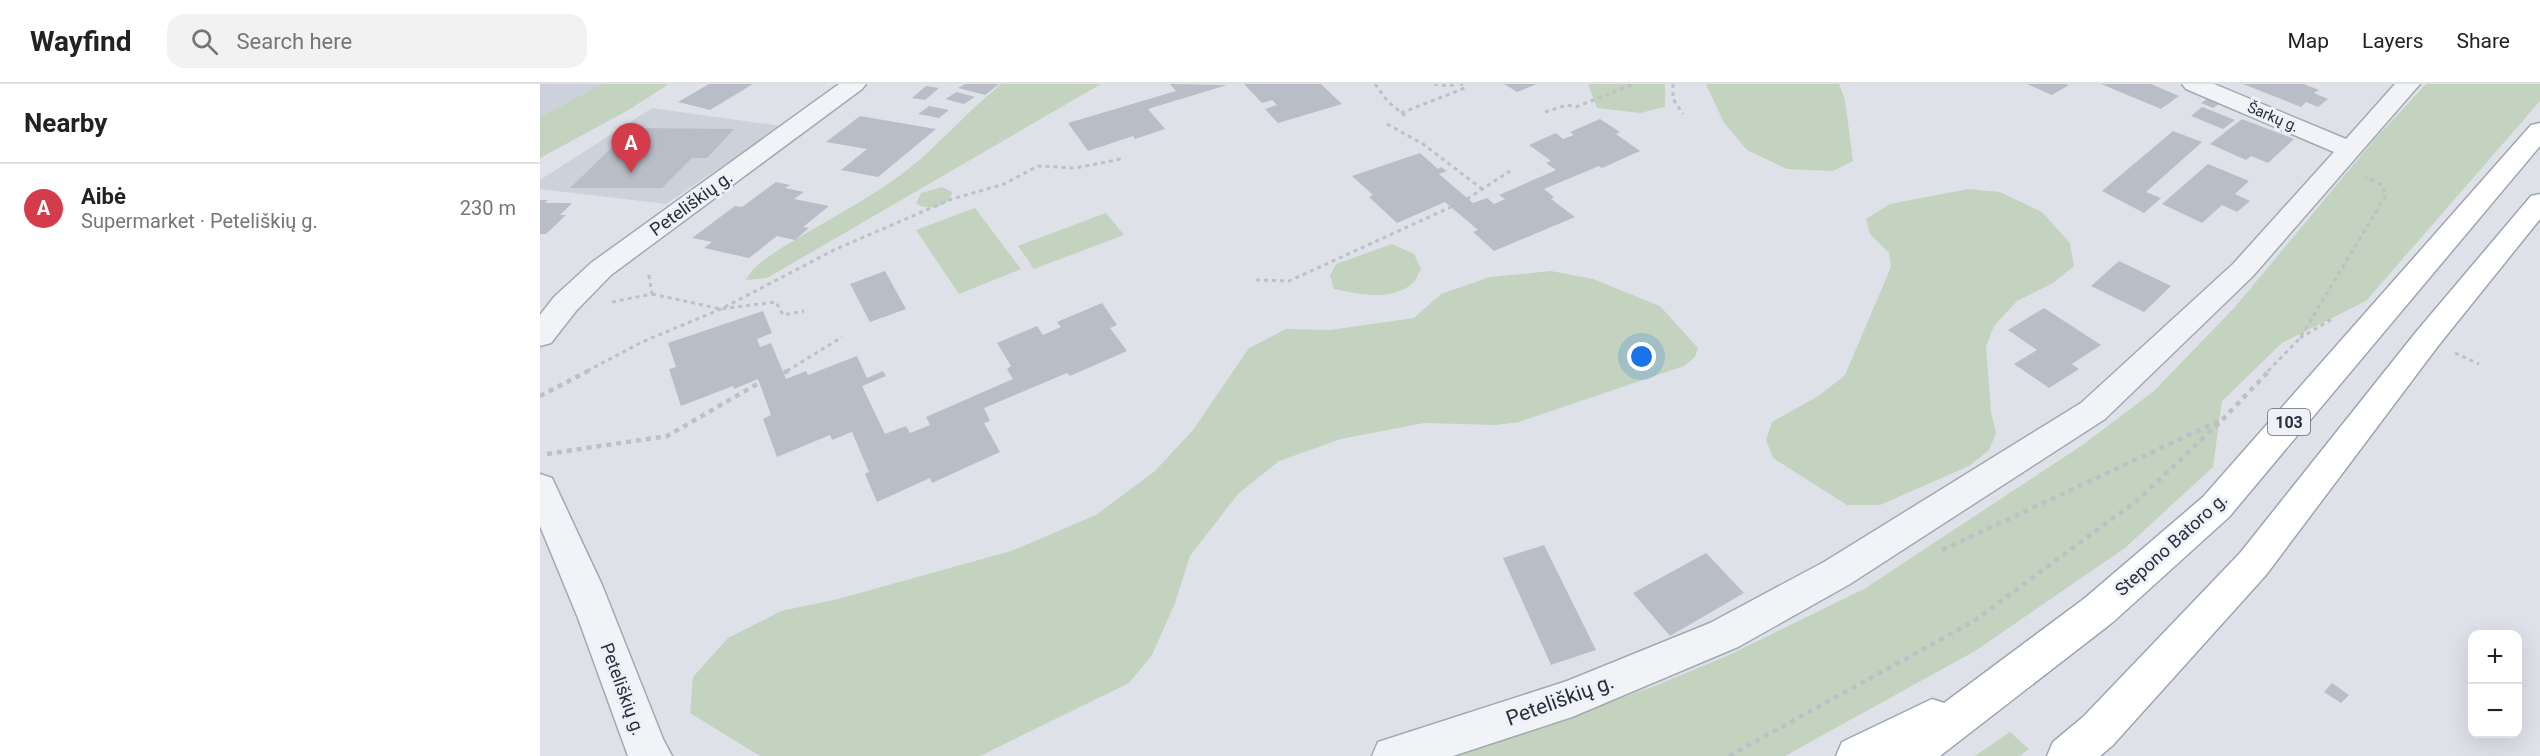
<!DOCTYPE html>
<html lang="en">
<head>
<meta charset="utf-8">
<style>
	:root { --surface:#fff; --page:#f2f2f2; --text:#222; --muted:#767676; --line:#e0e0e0; --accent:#d43c4c }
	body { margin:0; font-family:Roboto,sans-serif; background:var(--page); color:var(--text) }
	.controls { position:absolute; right:18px; bottom:18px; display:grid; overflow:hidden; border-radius:12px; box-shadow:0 6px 24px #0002 }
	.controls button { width:54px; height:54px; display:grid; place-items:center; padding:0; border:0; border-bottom:2px solid var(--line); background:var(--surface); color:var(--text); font:30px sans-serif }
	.you { position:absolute; left:1102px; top:273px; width:21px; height:21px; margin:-15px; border:4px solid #fff; border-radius:50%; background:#1a73e8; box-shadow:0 0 0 9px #1a73e833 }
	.badge { display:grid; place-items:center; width:39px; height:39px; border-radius:50%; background:var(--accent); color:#fff; font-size:20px; font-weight:700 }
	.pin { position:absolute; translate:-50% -50px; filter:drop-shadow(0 2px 3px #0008) }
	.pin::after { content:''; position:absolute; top:32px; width:21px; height:18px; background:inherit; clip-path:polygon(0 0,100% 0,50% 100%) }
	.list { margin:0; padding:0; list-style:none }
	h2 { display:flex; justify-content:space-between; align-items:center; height:78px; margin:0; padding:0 24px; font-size:26px }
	h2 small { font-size:20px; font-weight:400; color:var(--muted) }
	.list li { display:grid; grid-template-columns:39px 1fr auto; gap:18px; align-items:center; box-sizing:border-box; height:90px; padding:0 24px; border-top:2px solid var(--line) }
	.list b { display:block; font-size:22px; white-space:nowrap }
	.list p { margin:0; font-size:20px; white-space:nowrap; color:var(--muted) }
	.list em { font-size:20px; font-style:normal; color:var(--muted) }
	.icon { flex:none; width:33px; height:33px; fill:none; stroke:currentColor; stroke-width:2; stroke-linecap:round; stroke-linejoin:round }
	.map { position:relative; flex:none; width:2000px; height:672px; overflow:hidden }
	header { display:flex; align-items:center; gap:36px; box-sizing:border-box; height:84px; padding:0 30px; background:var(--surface); border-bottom:2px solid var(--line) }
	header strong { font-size:28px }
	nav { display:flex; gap:33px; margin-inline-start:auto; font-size:21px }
	.search { width:420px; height:54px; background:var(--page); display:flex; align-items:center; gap:15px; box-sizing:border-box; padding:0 21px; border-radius:18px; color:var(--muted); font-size:22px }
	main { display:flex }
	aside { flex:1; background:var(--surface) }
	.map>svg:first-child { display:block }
	.built { fill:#ccd1db }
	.green { fill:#c3d3bf }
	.building { fill:#b8bdc8 }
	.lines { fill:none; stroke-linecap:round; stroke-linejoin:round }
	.minor-casing { stroke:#a3a9b2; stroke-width:3 }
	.primary-casing { stroke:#9da5b5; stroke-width:3 }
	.path-far1 { stroke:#bcc0c7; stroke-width:3; stroke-dasharray:4 4; stroke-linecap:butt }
	.path { stroke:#bcc0c7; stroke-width:4.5; stroke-dasharray:5 5; stroke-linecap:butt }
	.minor { fill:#f1f3f7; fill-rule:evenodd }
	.primary { fill:#fff; fill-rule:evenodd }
	.labels { text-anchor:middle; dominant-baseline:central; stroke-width:6; stroke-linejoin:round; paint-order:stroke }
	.far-street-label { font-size:15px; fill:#272f40; stroke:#eef1f6 }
	.shield { fill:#eef1f6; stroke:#636977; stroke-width:1.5 }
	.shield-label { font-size:16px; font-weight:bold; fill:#272f40 }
	.street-label { font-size:18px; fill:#272f40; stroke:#eef1f6 }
	.near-street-label { font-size:21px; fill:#272f40; stroke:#eef1f6 }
</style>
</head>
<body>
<header>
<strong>Wayfind</strong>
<div class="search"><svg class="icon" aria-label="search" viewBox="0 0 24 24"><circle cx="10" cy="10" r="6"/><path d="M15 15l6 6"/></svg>Search here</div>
<nav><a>Map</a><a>Layers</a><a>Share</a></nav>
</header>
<main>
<aside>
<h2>Nearby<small></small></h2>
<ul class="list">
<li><span class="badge">A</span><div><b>Aibė</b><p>Supermarket · Peteliškių g.</p></div><em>230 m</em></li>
</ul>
</aside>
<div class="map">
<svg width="2000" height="672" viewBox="0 0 2000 672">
	<rect width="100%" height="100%" fill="#dee2e8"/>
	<!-- built -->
	<g class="built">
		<path d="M0,0h62l-62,33z"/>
		<path d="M112,24l129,18 -115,78 -126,-15v-9z"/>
	</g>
	<!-- green -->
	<g class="green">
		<path d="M62,0h67l-42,27 -87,47v-41z"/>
		<path d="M461,0h100l-334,194 -21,2c10,-19 33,-30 52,-42 42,-25 89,-49 126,-82 26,-24 49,-49 77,-72z"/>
		<path d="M1048,0h77v23l-25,6 -43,-5z"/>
		<path d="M1166,0h133l6,16 8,61 -20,10 -46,-2 -40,-19 -23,-27z"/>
		<path d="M1886,0h114v17l-174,200 -84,42 -60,58 -9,66 -88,81 -150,103 -190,105h-333l200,-69 77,-32 135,-66 217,-143 73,-55 81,-84 139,-167z"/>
		<path d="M402,103l10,5c-2,15 -25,20 -36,11l5,-10z"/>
		<path d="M1428,105l32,3 42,20 28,31 4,23 -21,17 -36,18 -23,25 -8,21 5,65 5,21 -7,17 -20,16 -89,39h-33l-74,-47 -7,-18 6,-18 48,-27 25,-20 46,-108 -2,-14 -19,-19 -4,-15 24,-15z"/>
		<path d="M435,124l46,61 -62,25 -43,-64z"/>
		<path d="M566,129l18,22 -90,34 -16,-23z"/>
		<path d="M852,160l22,10 7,15c-2,3 -4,10 -7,13 -21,20 -55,12 -80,7l-4,-13 6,-12z"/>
		<path d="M1011,187l42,8 67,27 38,42 -3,9 -11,9 -165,56 -23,3 -72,-2 -83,16 -62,22 -41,33 -48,62 -15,47 -23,52 -23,28 -149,73h-220l-70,-43 3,-36 35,-39 53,-27 57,-12 173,-48 85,-36 59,-44 38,-41 56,-82 37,-19 44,1 84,-12 27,-24 49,-17z"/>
		<path d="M1470,648l19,17 -9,7h-45z"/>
	</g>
	<!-- building -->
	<g class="building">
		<path d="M169,0h44l-43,26 -32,-8z"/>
		<path d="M425,0h34l-14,11 -27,-7z"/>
		<path d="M630,0l57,1 -79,24 17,20 -30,10 -2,-3 -45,15 -20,-28 108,-32z"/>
		<path d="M704,0h77l21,20 -64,19 -13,-14 12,-4 -5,-5 -10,3z"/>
		<path d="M964,0h33l-20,8z"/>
		<path d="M1487,0h39l3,1 -17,10z"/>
		<path d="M1561,0h50l28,12 -18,13z"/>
		<path d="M1703,0h61l15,6 -5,3 14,6 -10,8 -12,-5 -5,5z"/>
		<path d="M386,2l13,2 -14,12 -13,-2z"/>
		<path d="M417,8l18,5 -11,7 -19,-5z"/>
		<path d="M1667,15l12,5 -6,4 -12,-5z"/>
		<path d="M389,22l20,4 -10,8 -21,-4z"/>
		<path d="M1662,23l33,13 -12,9 -32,-13z"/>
		<path d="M320,32l76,13 -58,48 -37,-7 26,-21 -41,-7z"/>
		<path d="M1060,35l20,13 -4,2 24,17 -38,17 -3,-2 -55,23 10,8 -3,2 24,18 -81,34 -21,-19 5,-2 -33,-28 -48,21 -28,-26 4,-2 -21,-19 68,-23 18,16 3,-2 6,4 -8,3 34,29 14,-5 7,6 11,-5 -6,-4 57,-25 -10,-7 5,-2 -22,-16 27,-12 7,6 11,-4 -4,-3z"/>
		<path d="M1702,35l52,20 -26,24 -17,-7 -5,4 -36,-16z"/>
		<path d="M92,44l102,1 -27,29h-15l-30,30h-92z"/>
		<path d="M1633,47l29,11 -56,50 15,6 -17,15 -42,-22z"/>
		<path d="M1668,80l41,17 -14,13 15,7 -13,11 -15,-7 -20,18 -40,-19z"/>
		<path d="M236,98l14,3 -5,3 19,4 -10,7 35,7 -26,21 6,1 -14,12 -18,-4 -28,22 -45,-10 8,-6 -20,-4 43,-32 7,1z"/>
		<path d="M0,116h8l-3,3h27l-12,12h6l-20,19h-6z"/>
		<path d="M1579,177l52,25 -27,26 -53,-26z"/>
		<path d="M345,187l21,38 -36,13 -20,-38z"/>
		<path d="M562,219l15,22 -7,3 17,23 -57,25 -3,-3 -83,35 6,13 -6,2 16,29 -68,31 -2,-5 -53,24 -12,-28 4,-2 -17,-40 -20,8 -2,-5 -53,22 -14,-38 8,-4 -13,-36 -24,10 -1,-3 -52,20 -12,-37 7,-2 -8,-24 95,-32 9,22 -15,6 3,8 11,-4 15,36 20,-8 2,4 49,-19 10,22 16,-7 3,5 -24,10 23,48 21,-8 4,7 20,-8 -4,-8 87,-38 -6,-10 4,-3 -14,-23 40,-17 6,9 18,-8 -4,-5z"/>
		<path d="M1504,224l57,37 -29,19 7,5 -30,19 -35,-24 23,-14 -29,-20z"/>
		<path d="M1004,461l52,105 -45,15 -48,-107z"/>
		<path d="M1166,469l38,40 -74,43 -37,-43z"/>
		<path d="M1792,599l17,12 -8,8 -17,-11z"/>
	</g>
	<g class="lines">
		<defs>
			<g id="minor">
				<path d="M299,0h27l-4,5 -251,186 -35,36 -25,32 -11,3v-31l14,-18 37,-34z"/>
				<path d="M1642,0h32l132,55 49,-55h25l-167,192 -148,143 -255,165 -112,63 -166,70 -119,39h-81l6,-14 189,-61 143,-58 114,-61 257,-159 152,-139 101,-112 -148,-63z"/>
				<path d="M0,390l12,4 50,107 61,154 9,17h-44l-50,-138 -38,-92z"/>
			</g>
			<g id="primary">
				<path d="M2000,39v23l-311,371 -116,105 -173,134h-104l6,-14 90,-43 12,4 141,-105 118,-101 328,-372z"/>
				<path d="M2000,110v25l-102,127 -172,229 -153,170 -13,11h-53l6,-14 30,-25 157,-164 176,-221 115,-136z"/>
			</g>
		</defs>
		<!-- minor casing -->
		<use href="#minor" class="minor-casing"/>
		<!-- primary casing -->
		<use href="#primary" class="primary-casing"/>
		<!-- path-far1 -->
		<g class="path-far1">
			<path d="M835,0l13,18 19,15"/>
			<path d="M894,0l14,2 10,-2"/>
			<path d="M1133,0v15l10,15"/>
			<path d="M1005,28l22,-7 9,2 58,-23"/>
			<path d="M861,29l64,-25 -4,-4"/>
			<path d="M847,40l36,20 59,45"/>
			<path d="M927,115l43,-28"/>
			<path d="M716,196l33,1 162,-74"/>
			<path d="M112,210l69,15 55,-7 7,13 21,-4"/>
			<path d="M72,218l40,-8 -4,-23"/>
			<path d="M1760,254l32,-19"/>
			<path d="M1915,269l24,11"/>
			<path d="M47,287l55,-29 79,-33 115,-60 116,-50 52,-15 34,-18 37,2 46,-9"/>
			<path d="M247,287l55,-34"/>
			<path d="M1728,287l32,-33 86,-143 -5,-10 -15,-9"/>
		</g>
		<!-- path -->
		<g class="path">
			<path d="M244,289l5,-3"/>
			<path d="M0,312l50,-26"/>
			<path d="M7,370l120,-18 92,-53"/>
			<path d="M1402,466l279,-130"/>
			<path d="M1189,672l245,-135 165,-122 85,-81 46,-48"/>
		</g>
		<!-- minor -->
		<use href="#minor" class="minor"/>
		<!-- primary -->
		<use href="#primary" class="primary"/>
	</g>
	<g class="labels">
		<!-- far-street labels -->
		<g class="far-street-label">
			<text transform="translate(1733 33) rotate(23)">Šarkų g.</text>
		</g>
		<!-- shield labels -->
		<rect class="shield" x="1728" y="325" width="42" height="26" rx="4.5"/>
		<g class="shield-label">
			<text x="1749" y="338">103</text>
		</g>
		<!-- street labels -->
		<g class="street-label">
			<text transform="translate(151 119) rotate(-36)">Peteliškių g.</text>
			<text transform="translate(1631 460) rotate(-42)">Stepono Batoro g.</text>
			<text transform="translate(83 605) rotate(70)">Peteliškių g.</text>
		</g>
		<!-- near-street labels -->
		<g class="near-street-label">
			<text transform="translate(1020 616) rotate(-20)">Peteliškių g.</text>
		</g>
	</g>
</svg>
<div class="controls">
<button>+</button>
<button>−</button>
</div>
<div class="you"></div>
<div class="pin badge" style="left:91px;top:89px">A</div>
</div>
</main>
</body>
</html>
